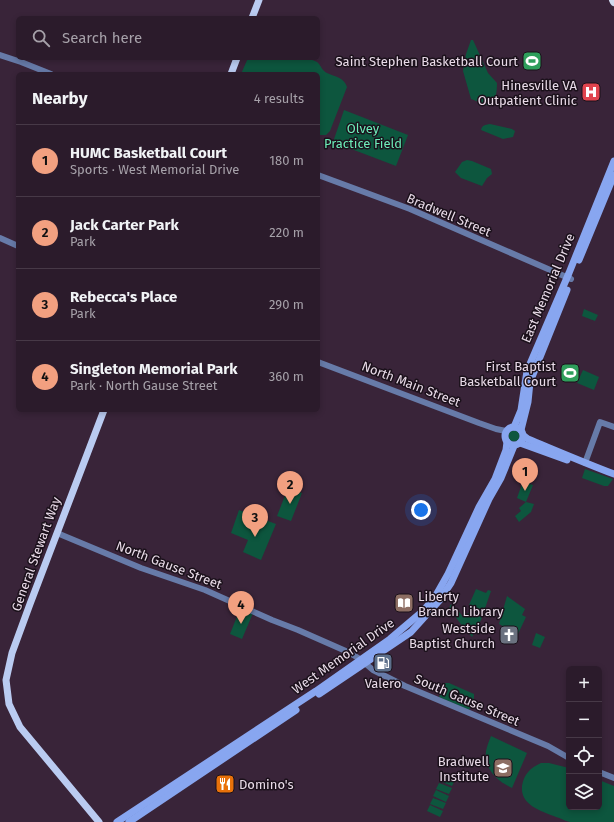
<!DOCTYPE html>
<html lang="en">
<head>
<meta charset="utf-8">
<style>
	:root { --surface:#2b1b2b; --page:#372837; --text:#f1f3f6; --muted:#a6a1a9; --line:#473947; --accent:#f2a080 }
	body { margin:0; font-family:"Fira Sans",sans-serif; background:var(--page); color:var(--text) }
	.controls { position:absolute; right:12px; bottom:12px; display:grid; overflow:hidden; border-radius:6px; box-shadow:0 2px 6px #0003 }
	.controls button { width:36px; height:36px; display:grid; place-items:center; padding:0; border:0; border-bottom:1px solid var(--line); background:var(--surface); color:var(--text); font:20px sans-serif }
	.you { position:absolute; left:421px; top:510px; width:14px; height:14px; margin:-10px; border:3px solid #fff; border-radius:50%; background:#1a73e8; box-shadow:0 0 0 6px #1a73e833 }
	.badge { display:grid; place-items:center; width:26px; height:26px; border-radius:50%; background:var(--accent); color:#111; font-size:13px; font-weight:700 }
	.pin { position:absolute; translate:-50% -33px; filter:drop-shadow(0 1px 2px #0008) }
	.pin::after { content:''; position:absolute; top:21px; width:14px; height:12px; background:inherit; clip-path:polygon(0 0,100% 0,50% 100%) }
	.list { margin:0; padding:0; list-style:none }
	h2 { display:flex; justify-content:space-between; align-items:center; height:52px; margin:0; padding:0 16px; font-size:17px }
	h2 small { font-size:13px; font-weight:400; color:var(--muted) }
	.list li { display:grid; grid-template-columns:26px 1fr auto; gap:12px; align-items:center; box-sizing:border-box; height:72px; padding:0 16px; border-top:1px solid var(--line) }
	.list b { display:block; font-size:15px; white-space:nowrap }
	.list p { margin:0; font-size:13px; white-space:nowrap; color:var(--muted) }
	.list em { font-size:13px; font-style:normal; color:var(--muted) }
	.icon { flex:none; width:22px; height:22px; fill:none; stroke:currentColor; stroke-width:2; stroke-linecap:round; stroke-linejoin:round }
	.map { position:relative; flex:none; width:614px; height:822px; overflow:hidden }
	.search { position:absolute; background:var(--surface); box-shadow:0 2px 6px #0003; left:16px; top:16px; width:304px; height:44px; display:flex; align-items:center; gap:10px; box-sizing:border-box; padding:0 14px; border-radius:6px; color:var(--muted); font-size:15px }
	.panel { position:absolute; background:var(--surface); box-shadow:0 2px 6px #0003; left:16px; top:72px; width:304px; height:340px; border-radius:6px }
	.map>svg:first-child { display:block }
	.green { fill:#0d563e }
	.lines { fill:none; stroke-linecap:round; stroke-linejoin:round }
	.tertiary { stroke:#677ba9; stroke-width:6 }
	.secondary { stroke:#88a6f0; stroke-width:7 }
	.primary { stroke:#bacbf1; stroke-width:7 }
	.trunk { stroke:#d2dbee; stroke-width:8 }
	.labels { text-anchor:middle; dominant-baseline:central; stroke-width:3; stroke-linejoin:round; paint-order:stroke }
	.poi-label { font-size:13px; fill:#e9dbe8; stroke:#1b111b; text-anchor:end }
	.park-label { font-size:13px; fill:#6dedb9; stroke:#1b111b }
	.street-label { font-size:13px; fill:#e9dbe8; stroke:#1b111b }
</style>
</head>
<body>
<div class="map">
<svg width="614" height="822" viewBox="0 0 614 822">
	<rect width="100%" height="100%" fill="#392439"/>
	<!-- green -->
	<g class="green">
		<path d="M471,40h2l15,33 9,10c0,8 -1,19 -8,23l-18,-7 -8,-28 3,-17z"/>
		<path d="M248,58c15,0 57,-4 69,4 4,3 5,9 10,11 8,4 17,4 20,14l-17,44 -4,4h-8v-61h-77z"/>
		<path d="M344,110l64,25 -12,31 -63,-24z"/>
		<path d="M490,124l22,5 3,2 -2,6 -10,2 -22,-9c1,-5 4,-5 9,-6z"/>
		<path d="M467,160l5,1 19,8 1,5 -5,4 -5,8 -21,-8 -6,-6 7,-10z"/>
		<path d="M584,309l14,6 -3,6 -13,-5z"/>
		<path d="M565,364l14,5 -4,12 -14,-5z"/>
		<path d="M583,370l16,7 -5,13 -17,-7z"/>
		<circle cx="514" cy="436" r="5.5"/>
		<path d="M585,469l28,10 -5,7h-4l-22,-8z"/>
		<path d="M523,476l8,3 -1,5 3,1 -7,17 -9,-4 6,-17 -2,-1z"/>
		<path d="M288,488l14,5 -11,28 -14,-5z"/>
		<path d="M526,502l8,2 -3,8 -12,10 -4,-6 6,-5 -2,-3z"/>
		<path d="M239,510l37,14 -15,36 -18,-8 5,-12 -17,-7z"/>
		<path d="M476,589l10,4 2,-3 3,1 -10,29 -9,17 -9,-10 -14,-19 2,-4 2,3 4,2 6,8 8,-6 -2,-6z"/>
		<path d="M507,596l18,13 -3,6 4,2 -8,17 -3,-2 1,-2 -4,-3 -2,3 -11,-6z"/>
		<path d="M240,609l13,4 -11,26 -12,-5z"/>
		<path d="M536,633l9,4 -5,11 -8,-3z"/>
		<path d="M445,683h4l25,11v4l-5,12 -30,-13z"/>
		<path d="M491,736l36,17 -15,35c-15,-7 -28,-19 -26,-37 1,-5 3,-10 5,-15z"/>
		<path d="M541,763h8l20,5v39h30v-27l15,6v36c-13,0 -31,0 -44,0 -5,-1 -10,-4 -14,-5 -15,-6 -36,-12 -34,-31 2,-12 8,-18 19,-23z"/>
		<path d="M442,775l13,5 -3,6 -12,-5z"/>
		<path d="M439,783l13,5 -3,6 -13,-5z"/>
		<path d="M436,790l13,6 -3,6 -13,-6z"/>
		<path d="M433,798l13,5 -3,6 -13,-5z"/>
		<path d="M430,805l13,6 -3,6 -13,-6z"/>
	</g>
	<g class="lines">
		<!-- tertiary -->
		<g class="tertiary">
			<path d="M0,55l21,7 30,12"/>
			<path d="M318,175l92,34 161,70"/>
			<path d="M0,238l18,8"/>
			<path d="M318,362l161,61 17,6 10,2"/>
			<path d="M585,463l15,-41 14,5"/>
			<path d="M57,533l84,35 64,22 67,30 26,10 50,22 12,7 13,11 32,16 143,60 21,12"/>
			<path d="M599,772l15,6"/>
		</g>
		<!-- secondary -->
		<g class="secondary">
			<path d="M579,260l35,-85"/>
			<circle cx="514" cy="436" r="9"/>
			<path d="M514,427l7,-17 6,-39 42,-98 45,-112"/>
			<path d="M521,430l7,-28 2,-20 37,-92"/>
			<path d="M524,436l4,3c29,12 57,24 86,35"/>
			<path d="M520,443l47,17"/>
			<path d="M319,694l92,-62 28,-31 12,-18 38,-84 12,-21 13,-32"/>
			<path d="M117,822l199,-131 74,-52 33,-28 12,-14 13,-23 31,-67 16,-28 11,-29 1,-8"/>
			<path d="M129,822l167,-112"/>
		</g>
		<!-- primary -->
		<g class="primary">
			<path d="M252,18l7,-18"/>
			<path d="M231,74l6,-16"/>
			<path d="M99,822l-79,-95 -11,-23 -3,-24 6,-27 18,-49 74,-194"/>
		</g>
		<!-- trunk -->
		<path class="trunk" d="M613,0l1,2"/>
	</g>
	<!-- icons -->
	<defs>
		<symbol id="stadium-square" viewBox="-11 -11 22 22"><rect x="-9" y="-9" width="18" height="18" rx="4" fill="#2e9e5b" stroke="#1b111b"/><path d="M0-5a6.5 5 0 1 0 0 10a6.5 5 0 1 0 0-10ZM-3.5-1.8h7v3.6h-7Z" fill="#fff"/></symbol>
		<symbol id="hospital-square" viewBox="-11 -11 22 22"><rect x="-9" y="-9" width="18" height="18" rx="4" fill="#e0444e" stroke="#1b111b"/><path d="M-5-5h3v3.5h4V-5h3V5h-3V1.5h-4V5h-3Z" fill="#fff"/></symbol>
		<symbol id="library-square" viewBox="-11 -11 22 22"><rect x="-9" y="-9" width="18" height="18" rx="4" fill="#8d6e63" stroke="#1b111b"/><path d="M-6-4Q-3-5.5-.7-3.5V5Q-3 3-6 4ZM6-4Q3-5.5 .7-3.5V5Q3 3 6 4Z" fill="#fff"/></symbol>
		<symbol id="church-square" viewBox="-11 -11 22 22"><rect x="-9" y="-9" width="18" height="18" rx="4" fill="#6b7280" stroke="#1b111b"/><path d="M-1.2-6h2.4v3.5h3.3v2.4h-3.3V6h-2.4V-.1h-3.3v-2.4h3.3Z" fill="#fff"/></symbol>
		<symbol id="fuel-square" viewBox="-11 -11 22 22"><rect x="-9" y="-9" width="18" height="18" rx="4" fill="#5c6f8a" stroke="#1b111b"/><path d="M-5.5-6h7V0h2V4h1.3V-2.5L3-4.5l.8-.8L6-3V5H2.5V1h-1V6h-7ZM-4.2-4.7v3.2H.2V-4.7Z" fill="#fff"/></symbol>
		<symbol id="school-square" viewBox="-11 -11 22 22"><rect x="-9" y="-9" width="18" height="18" rx="4" fill="#8d6e63" stroke="#1b111b"/><path d="M0-5L7-2L0 1L-7-2ZM-4 1L0 2.5L4 1V4Q0 6-4 4Z" fill="#fff"/></symbol>
		<symbol id="restaurant-square" viewBox="-11 -11 22 22"><rect x="-9" y="-9" width="18" height="18" rx="4" fill="#e8710a" stroke="#1b111b"/><path d="M-5-6h1v4h1v-4h1v4h1v-4h1v5L-1.5 .5V6h-2V.5L-5-1ZM5-6V6H3V1.5H1.5Q1.5-4 5-6Z" fill="#fff"/></symbol>
	</defs>
	<g fill-rule="evenodd">
		<use href="#stadium-square" x="521" y="50" width="22" height="22"/>
		<use href="#hospital-square" x="580" y="81" width="22" height="22"/>
		<use href="#stadium-square" x="559" y="362" width="22" height="22"/>
		<use href="#library-square" x="393" y="592" width="22" height="22"/>
		<use href="#church-square" x="498" y="624" width="22" height="22"/>
		<use href="#fuel-square" x="372" y="652" width="22" height="22"/>
		<use href="#school-square" x="492" y="757" width="22" height="22"/>
		<use href="#restaurant-square" x="214" y="773" width="22" height="22"/>
	</g>
	<g class="labels">
		<!-- poi labels -->
		<g class="poi-label">
			<text x="518" y="61">Saint Stephen Basketball Court</text>
			<text x="577" y="85">Hinesville VA<tspan x="577" dy="15">Outpatient Clinic</tspan></text>
			<text x="556" y="366">First Baptist<tspan x="556" dy="15">Basketball Court</tspan></text>
			<text x="418" y="596" text-anchor="start">Liberty<tspan x="418" dy="15">Branch Library</tspan></text>
			<text x="495" y="628">Westside<tspan x="495" dy="15">Baptist Church</tspan></text>
			<text x="383" y="683" text-anchor="middle">Valero</text>
			<text x="489" y="761">Bradwell<tspan x="489" dy="15">Institute</tspan></text>
			<text x="239" y="784" text-anchor="start">Domino's</text>
		</g>
		<!-- park labels -->
		<g class="park-label">
			<text x="363" y="128">Olvey<tspan x="363" dy="15">Practice Field</tspan></text>
		</g>
		<!-- street labels -->
		<g class="street-label">
			<text transform="translate(449 215) rotate(23)">Bradwell Street</text>
			<text transform="translate(548 288) rotate(-67)">East Memorial Drive</text>
			<text transform="translate(411 384) rotate(21)">North Main Street</text>
			<text transform="translate(36 554) rotate(-70)">General Stewart Way</text>
			<text transform="translate(169 565) rotate(21)">North Gause Street</text>
			<text transform="translate(343 656) rotate(-35)">West Memorial Drive</text>
			<text transform="translate(467 700) rotate(23)">South Gause Street</text>
		</g>
	</g>
</svg>
<div class="controls">
<button>+</button>
<button>−</button>
<button><svg class="icon" aria-label="locate" viewBox="0 0 24 24"><circle cx="12" cy="12" r="6"/><path d="M12 2v4M12 18v4M2 12h4M18 12h4"/></svg></button>
<button><svg class="icon" aria-label="layers" viewBox="0 0 24 24"><path d="M12 4l9 5-9 5-9-5zM3 14l9 5 9-5"/></svg></button>
</div>
<div class="you"></div>
<div class="pin badge" style="left:525px;top:491px">1</div>
<div class="pin badge" style="left:290px;top:504px">2</div>
<div class="pin badge" style="left:255px;top:537px">3</div>
<div class="pin badge" style="left:241px;top:624px">4</div>
<div class="search"><svg class="icon" aria-label="search" viewBox="0 0 24 24"><circle cx="10" cy="10" r="6"/><path d="M15 15l6 6"/></svg>Search here</div>
<section class="panel">
<h2>Nearby<small>4 results</small></h2>
<ul class="list">
<li><span class="badge">1</span><div><b>HUMC Basketball Court</b><p>Sports · West Memorial Drive</p></div><em>180 m</em></li>
<li><span class="badge">2</span><div><b>Jack Carter Park</b><p>Park</p></div><em>220 m</em></li>
<li><span class="badge">3</span><div><b>Rebecca's Place</b><p>Park</p></div><em>290 m</em></li>
<li><span class="badge">4</span><div><b>Singleton Memorial Park</b><p>Park · North Gause Street</p></div><em>360 m</em></li>
</ul>
</section>
</div>
</body>
</html>
